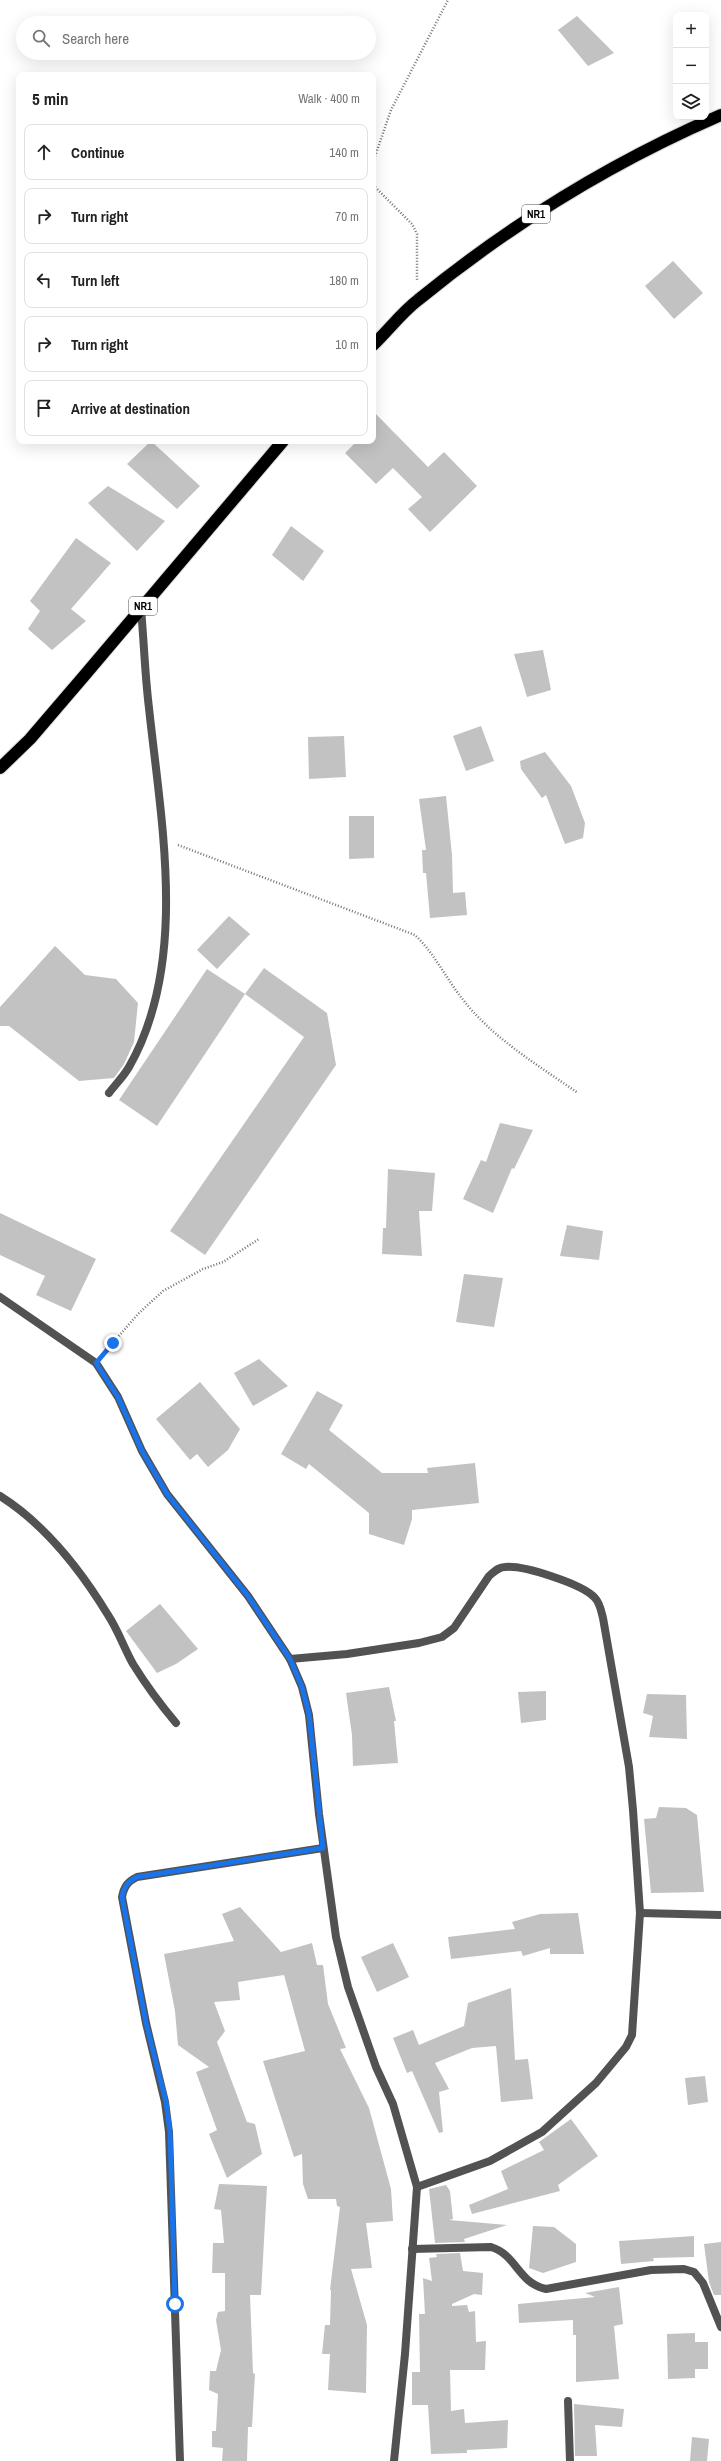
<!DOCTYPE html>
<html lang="en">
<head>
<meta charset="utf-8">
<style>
	:root { --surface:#fff; --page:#f2f2f2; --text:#222; --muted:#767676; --line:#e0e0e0 }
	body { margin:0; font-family:"Archivo Narrow",sans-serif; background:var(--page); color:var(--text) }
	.controls { position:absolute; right:12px; top:12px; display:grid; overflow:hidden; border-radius:8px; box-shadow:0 4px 16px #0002 }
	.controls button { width:36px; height:36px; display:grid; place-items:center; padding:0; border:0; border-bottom:1px solid var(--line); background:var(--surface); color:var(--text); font:20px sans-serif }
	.stop { position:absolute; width:12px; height:12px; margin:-9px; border:3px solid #1a73e8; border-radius:50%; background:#fff }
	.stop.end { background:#1a73e8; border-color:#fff; box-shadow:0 1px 4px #0008 }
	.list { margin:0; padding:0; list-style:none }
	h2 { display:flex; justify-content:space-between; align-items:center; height:52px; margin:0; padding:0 16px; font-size:17px }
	h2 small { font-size:13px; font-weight:400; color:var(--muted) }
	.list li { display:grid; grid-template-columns:26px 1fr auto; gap:12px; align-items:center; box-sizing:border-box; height:56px; margin:0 8px 8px; padding:0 8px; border:1px solid var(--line); border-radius:8px }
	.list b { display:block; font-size:15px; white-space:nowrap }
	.list em { font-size:13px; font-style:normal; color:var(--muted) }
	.icon { flex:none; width:22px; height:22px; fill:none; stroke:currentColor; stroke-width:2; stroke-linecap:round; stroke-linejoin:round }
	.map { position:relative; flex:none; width:721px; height:2461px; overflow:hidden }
	.search { position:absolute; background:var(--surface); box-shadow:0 4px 16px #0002; left:16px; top:16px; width:360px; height:44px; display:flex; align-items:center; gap:10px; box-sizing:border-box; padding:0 14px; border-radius:22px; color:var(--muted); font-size:15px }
	.panel { position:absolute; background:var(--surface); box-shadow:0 4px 16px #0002; left:16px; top:72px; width:360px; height:372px; border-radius:8px }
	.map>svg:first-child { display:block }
	.building { fill:#c2c2c2 }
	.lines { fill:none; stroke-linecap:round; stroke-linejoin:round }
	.highway-casing { stroke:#dbdbdb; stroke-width:14 }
	.path { stroke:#747474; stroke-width:2.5; stroke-dasharray:1 2; stroke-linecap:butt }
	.street { stroke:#525252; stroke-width:8 }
	.highway { stroke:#000; stroke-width:12 }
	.route { stroke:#1a73e8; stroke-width:5 }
	.labels { text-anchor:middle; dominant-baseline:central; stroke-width:3; stroke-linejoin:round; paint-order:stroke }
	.shield { fill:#fff; stroke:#4c4c4c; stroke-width:1 }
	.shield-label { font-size:11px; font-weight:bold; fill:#000 }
</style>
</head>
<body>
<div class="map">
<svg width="721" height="2461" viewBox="0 0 721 2461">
	<rect width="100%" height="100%" fill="#fff"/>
	<!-- building -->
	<g class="building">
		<path d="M577,16l37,37 -26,13 -30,-36z"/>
		<path d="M673,261l30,32 -29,26 -29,-33z"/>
		<path d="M373,411l55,56 16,-15 33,34 -47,46 -22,-23 14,-12 -29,-29 -17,16 -31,-31 12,-12h16z"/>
		<path d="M151,441l49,45 -23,23 -50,-45z"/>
		<path d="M108,486l57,35 -28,30 -49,-48z"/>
		<path d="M291,526l33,25 -21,30 -31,-26z"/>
		<path d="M76,538l35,25 -40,46 15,12 -34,29 -24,-21 12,-18 -10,-10z"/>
		<path d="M543,650l8,40 -24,7 -13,-43z"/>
		<path d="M481,726l13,35 -28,10 -13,-35z"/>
		<path d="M344,736l2,41 -37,2 -1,-42z"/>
		<path d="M545,752l26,34 14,37 -2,15 -18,6 -19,-49 -4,3 -21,-29 -1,-8z"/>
		<path d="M446,796l6,59 1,38 12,-1 2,23 -37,3 -4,-45h-3l-1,-23h4l-7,-51z"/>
		<path d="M349,816h25v42l-25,1z"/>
		<path d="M229,916l21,18 -33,35 -20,-19z"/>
		<path d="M55,946l30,29 31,4 22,24 -4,39 -10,22 -10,14 -35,3 -70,-55h-9v-19z"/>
		<path d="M264,968l63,45 9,52 -131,190 -35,-24 134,-194 -59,-43z"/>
		<path d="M207,969l38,25 -88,132 -38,-26z"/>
		<path d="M500,1123l33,7 -19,39 -2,-1 -19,45 -30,-14 18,-39 5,2z"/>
		<path d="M388,1169l47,4 -3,38h-13l3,45 -40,-2 1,-26h3z"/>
		<path d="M0,1213l96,46 -25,52 -35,-16 9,-19 -45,-21z"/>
		<path d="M567,1225l36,6 -4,29 -39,-4z"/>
		<path d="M464,1274l39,4 -9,49 -38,-5z"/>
		<path d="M259,1359l29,27 -35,20 -19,-33z"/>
		<path d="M200,1382l40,47 -12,21 -20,17 -11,-13 -7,6 -34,-41z"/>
		<path d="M317,1391l26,14 -14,25 53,43h46l-1,-5 48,-5 4,40 -67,7v9l-8,26 -35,-11v-21l-60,-49 -3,5 -25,-15z"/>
		<path d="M160,1604l38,45 -22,15 -19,9 -31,-42z"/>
		<path d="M389,1687l7,34h-2l4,42 -45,3 -1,-31 -6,-42z"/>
		<path d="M546,1691v29l-25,3 -3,-31z"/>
		<path d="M647,1694l39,1 1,44 -38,-2 4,-21 -10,-3z"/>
		<path d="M659,1807l27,1 11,7 7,77 -53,1 -7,-74 12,-1z"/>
		<path d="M240,1907l41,45 31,-9 5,22h6l5,39 18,44 -6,1 29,59 22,81 2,32 -27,2 6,45 -21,1 16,56 -1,68 -38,-3 2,-36h-8l3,-29h5l1,-35h-1l10,-83 -3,-1 -1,-7h-28l-5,-15 -1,-30 -8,3 -31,-96 42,-10 -21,-76 -46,7 2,18 -26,2 11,29 -8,11 30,80 8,2 7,30 -35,24 -18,-44 8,-4 -21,-58 13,-5 -31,-22 -3,-34 -11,-57 70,-13 -12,-27z"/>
		<path d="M578,1913l6,41h-34v-6l-27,8 -2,-5 -70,8 -3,-22 67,-8 -3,-7 28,-8z"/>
		<path d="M393,1943l16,34 -32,15 -16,-35z"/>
		<path d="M511,1988l4,72 13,-1 5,40 -32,3 -5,-56 -24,2 -37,15 14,26 -10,3 4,40 -4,1 -27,-62 -5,2 -14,-35 20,-8 6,15 45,-19 4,-23z"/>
		<path d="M705,2076l3,26 -20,3 -3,-27z"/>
		<path d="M571,2119l27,37 -40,29 2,6 -88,23 -3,-9 39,-16 -7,-18 43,-21 -5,-8z"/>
		<path d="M219,2184l48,2 -6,109h-11l3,78 2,1 -3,53h-4l-1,34h-25l1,-13 -11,-1v-16h4l2,-37 -9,-4 1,-19h6l5,-21 -5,-30 2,-8 7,-1v-38h-13l1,-30h11l-3,-33 -7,-1z"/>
		<path d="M446,2185l4,6 3,28 -4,1 58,5 -43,14 1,3 -30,1 -6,-54z"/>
		<path d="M533,2226l21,1 22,17v18l-33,11 -14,-5z"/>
		<path d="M694,2236v21l-41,1 1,3 -33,3 -2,-23z"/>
		<path d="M721,2242v53h-7l-5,-13 -5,-38z"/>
		<path d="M460,2253l3,18 20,2 -1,22 -8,-1 -22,10v2l15,-1 2,7 6,-1 1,31 10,-1 -1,29h-35l1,41 13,-2 1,14 43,-3 -1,28 -40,2v3l-36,1 -3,-49h-16v-33h8l-1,-58h6l-2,-36 9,3 -3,-23 8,-1 -1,-3z"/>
		<path d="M619,2287l4,37 -9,2 5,53 -43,3v-47h-3v-15l-54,3 -1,-19 77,-7 -10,-4z"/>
		<path d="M695,2333v9h13v27h-13v9l-27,1 -1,-45z"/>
		<path d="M574,2404l50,5 -2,18 -27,-2 2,31h-22z"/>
		<path d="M692,2437l17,2 -2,22h-17z"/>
	</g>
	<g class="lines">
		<defs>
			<g id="highway">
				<path d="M373,345c15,-14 28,-32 45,-45 92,-75 194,-138 303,-185"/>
				<path d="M0,768l30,-29 54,-63 199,-235"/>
			</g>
		</defs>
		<!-- highway casing -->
		<use href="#highway" class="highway-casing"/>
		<!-- path -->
		<g class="path">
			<path d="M373,162l18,-52 57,-110"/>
			<path d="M373,185l39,39 5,10v46"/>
			<path d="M178,845l237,90c20,19 32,45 49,66 30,38 75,65 114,92"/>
			<path d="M105,1352l33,-38 25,-23 40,-22 20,-7 36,-23"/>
		</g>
		<!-- street -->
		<g class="street">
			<path d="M109,1093c6,-8 15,-17 20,-26 60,-105 32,-245 20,-359 -4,-32 -5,-66 -8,-99"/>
			<path d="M0,1297l96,66 22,34 24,54 25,43 81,102 42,63 12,28 7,28 10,99 17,123 12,50 28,80 17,37 24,83 -12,167 -11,107"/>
			<path d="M0,1496c46,29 80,73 108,119 10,15 16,33 25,49 13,21 27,40 43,59"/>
			<path d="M290,1659l57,-5 72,-11 23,-6 12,-9 35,-52c5,-4 9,-9 16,-9 18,-2 78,17 90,31 5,5 6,13 8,20l26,149 4,43 7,103 -8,122 -6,12 -30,36 -54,49 -52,29 -73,26"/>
			<path d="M640,1913l81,2"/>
			<path d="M412,2249l79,-2c26,8 27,36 55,42l105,-19 33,-1 10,3 9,11 18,44"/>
			<path d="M568,2401l2,60"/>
			<path d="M180,2461l-11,-329 -4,-30 -19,-79 -24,-126c2,-10 5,-15 15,-20l186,-29"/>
		</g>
		<!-- highway -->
		<use href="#highway" class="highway"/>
	</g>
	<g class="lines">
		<!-- route -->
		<path class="route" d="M113,1343l-17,20 22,34 24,54 25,43 81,102 42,63 12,28 7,27 14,134 -186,29c-10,5 -13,10 -15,20l24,126 20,79 4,30 5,172"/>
	</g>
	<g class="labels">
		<!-- shield labels -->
		<g class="shield">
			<rect x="522" y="205" width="28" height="18" rx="3"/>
			<rect x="129" y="597" width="28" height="18" rx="3"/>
		</g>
		<g class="shield-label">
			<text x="536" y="214">NR1</text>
			<text x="143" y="606">NR1</text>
		</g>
	</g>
</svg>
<div class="controls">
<button>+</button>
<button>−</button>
<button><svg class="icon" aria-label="layers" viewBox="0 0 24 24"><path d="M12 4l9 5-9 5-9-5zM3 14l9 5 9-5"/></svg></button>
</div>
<div class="stop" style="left:175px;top:2304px"></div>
<div class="stop end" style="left:113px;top:1343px"></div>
<div class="search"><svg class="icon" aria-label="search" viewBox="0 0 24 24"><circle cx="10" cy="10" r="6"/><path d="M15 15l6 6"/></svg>Search here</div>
<section class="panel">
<h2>5 min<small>Walk · 400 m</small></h2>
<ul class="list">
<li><svg class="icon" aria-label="ahead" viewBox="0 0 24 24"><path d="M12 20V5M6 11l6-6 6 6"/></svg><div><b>Continue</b></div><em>140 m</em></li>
<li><svg class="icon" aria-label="right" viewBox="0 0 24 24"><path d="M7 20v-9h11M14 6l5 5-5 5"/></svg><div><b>Turn right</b></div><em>70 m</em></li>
<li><svg class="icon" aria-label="left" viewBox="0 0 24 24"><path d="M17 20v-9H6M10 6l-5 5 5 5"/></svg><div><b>Turn left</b></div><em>180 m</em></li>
<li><svg class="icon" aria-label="right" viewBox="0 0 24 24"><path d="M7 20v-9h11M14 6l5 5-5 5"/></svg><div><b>Turn right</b></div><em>10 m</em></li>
<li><svg class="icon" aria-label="arrive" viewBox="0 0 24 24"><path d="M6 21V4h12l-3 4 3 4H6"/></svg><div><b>Arrive at destination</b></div></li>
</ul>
</section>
</div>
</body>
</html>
